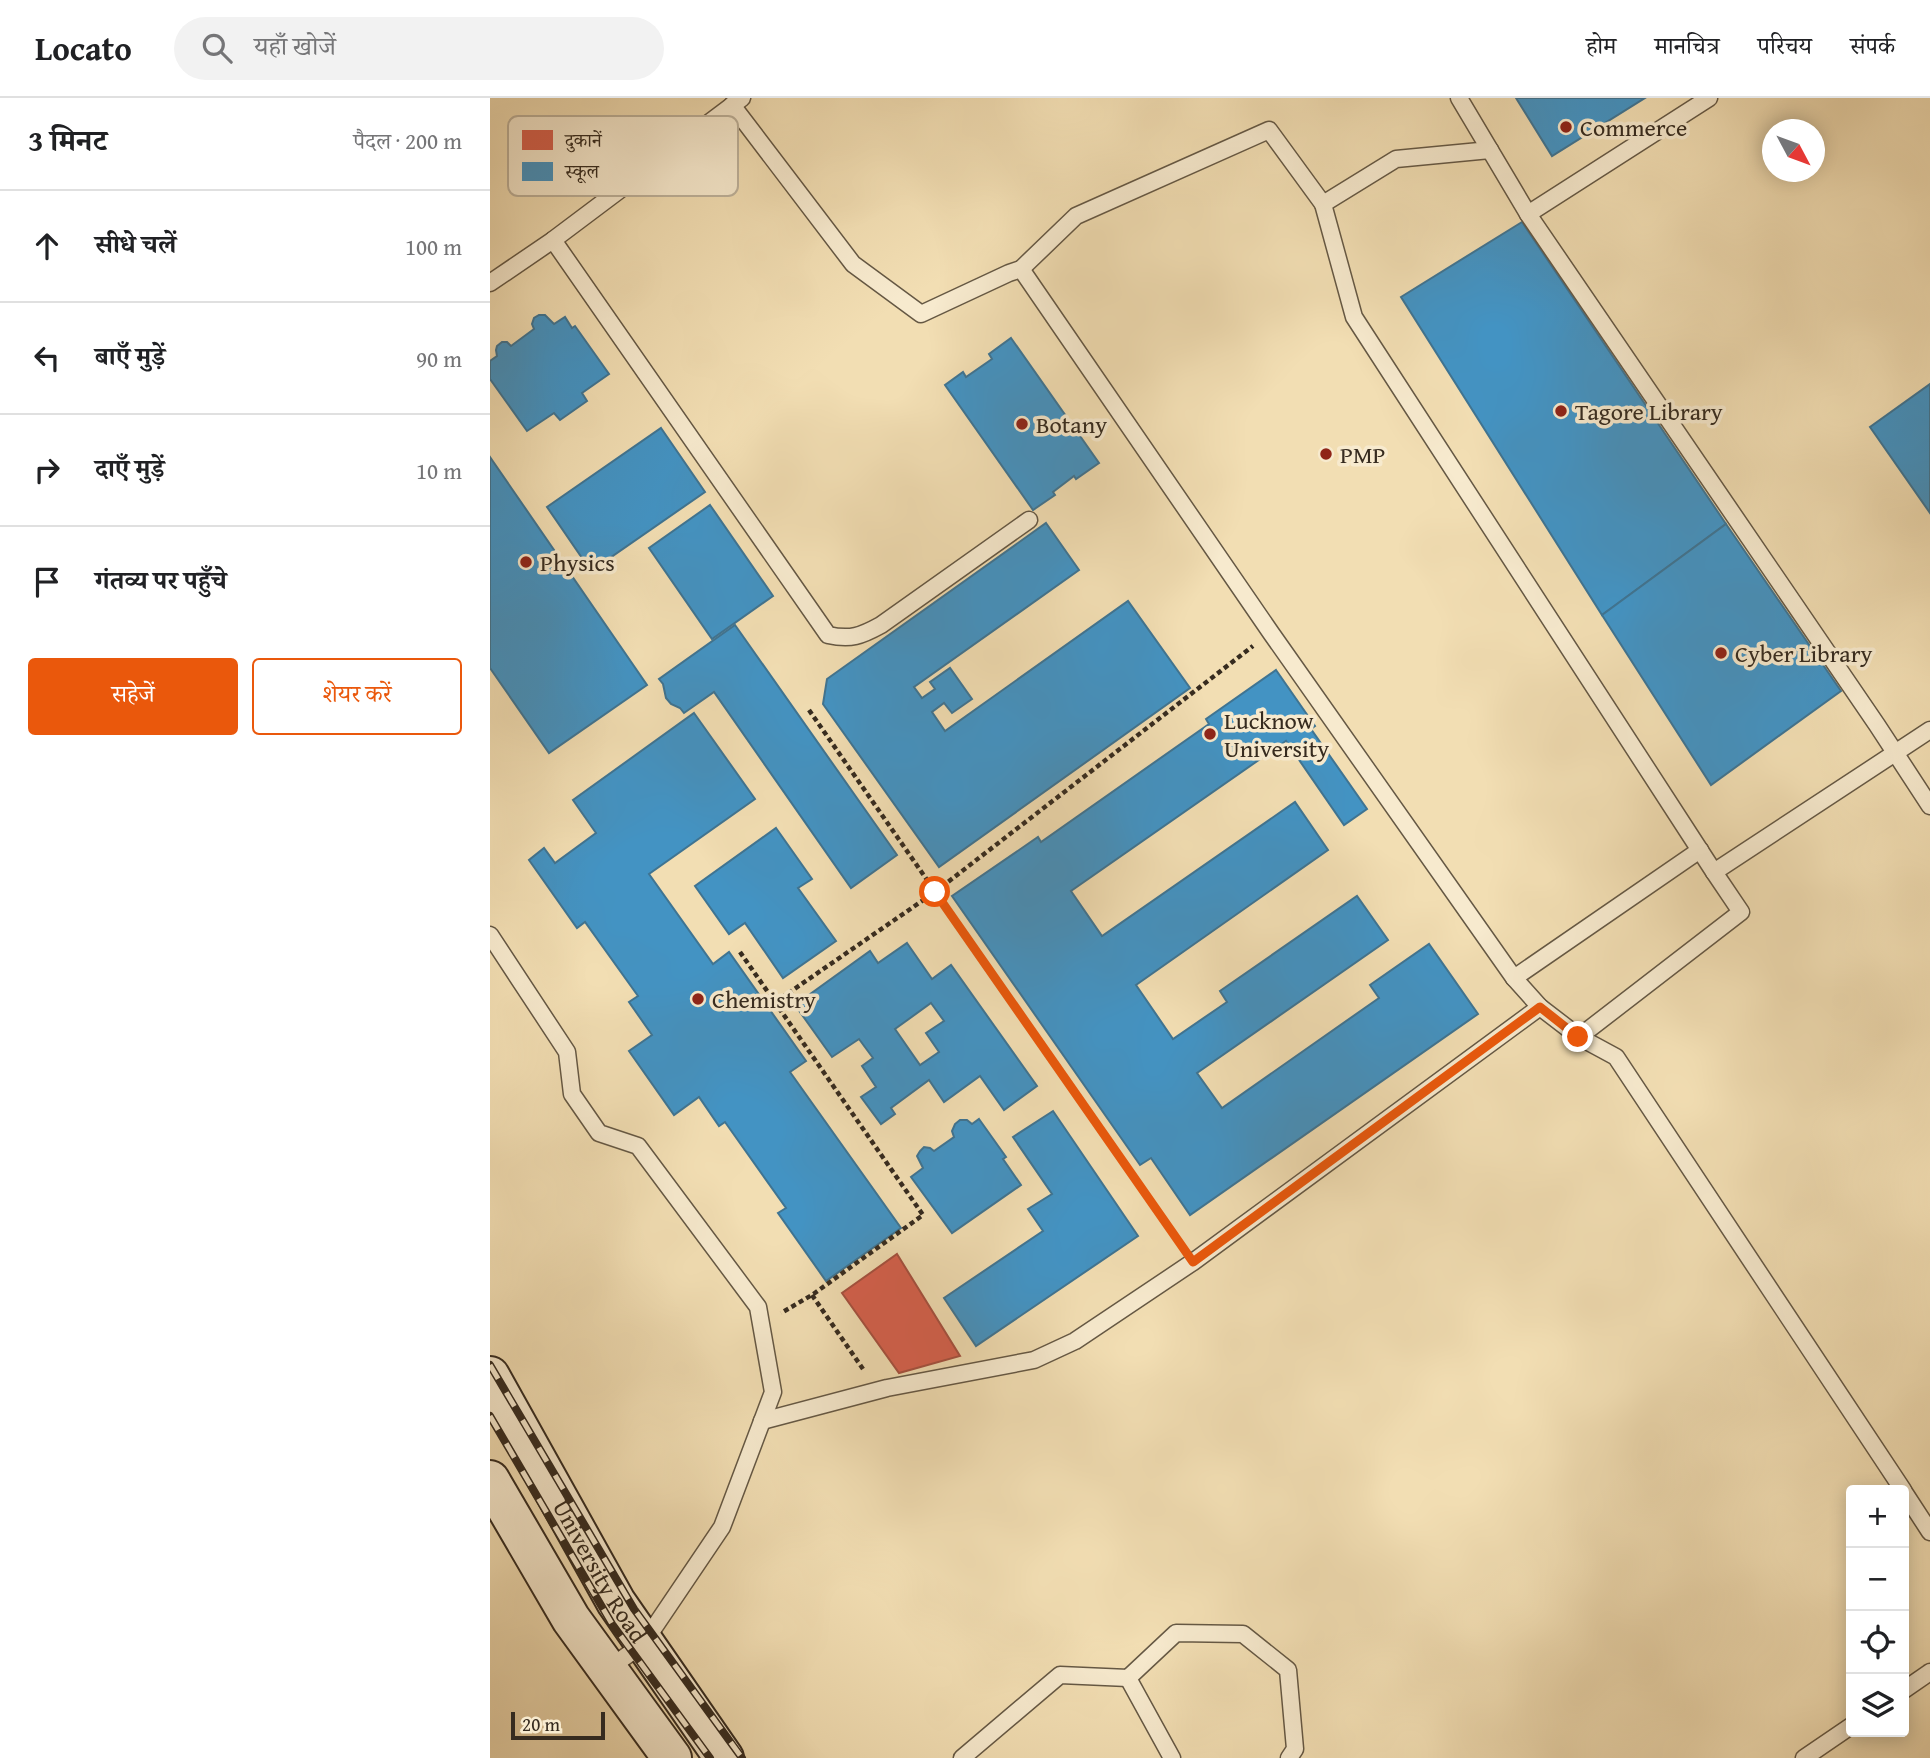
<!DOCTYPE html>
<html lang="hi">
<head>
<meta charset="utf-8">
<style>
	:root { --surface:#fff; --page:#f2f2f2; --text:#202124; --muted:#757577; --line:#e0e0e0; --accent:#ea580c }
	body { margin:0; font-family:"Gentium Book Plus","Noto Serif Devanagari",serif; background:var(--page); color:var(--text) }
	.controls { position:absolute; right:21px; bottom:21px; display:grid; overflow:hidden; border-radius:7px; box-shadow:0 4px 18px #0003 }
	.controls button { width:63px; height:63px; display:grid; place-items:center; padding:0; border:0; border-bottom:2px solid var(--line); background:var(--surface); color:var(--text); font:35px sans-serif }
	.compass { position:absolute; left:1272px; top:21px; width:63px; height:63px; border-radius:50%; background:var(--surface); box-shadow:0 4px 18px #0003; rotate:131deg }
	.scale { position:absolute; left:21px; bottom:18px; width:94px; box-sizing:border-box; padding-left:7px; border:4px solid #362b1f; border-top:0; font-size:19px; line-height:24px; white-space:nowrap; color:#362b1f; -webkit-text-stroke:5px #f7eace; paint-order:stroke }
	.stop { position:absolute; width:21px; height:21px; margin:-16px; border:5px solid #ea580c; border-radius:50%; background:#fff }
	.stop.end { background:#ea580c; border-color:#fff; box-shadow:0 2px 7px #0008 }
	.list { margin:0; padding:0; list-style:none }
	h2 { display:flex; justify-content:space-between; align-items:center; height:91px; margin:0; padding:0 28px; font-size:30px }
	h2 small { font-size:23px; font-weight:400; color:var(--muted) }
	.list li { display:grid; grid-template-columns:46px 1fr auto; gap:21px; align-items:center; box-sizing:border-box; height:112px; padding:0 28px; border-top:2px solid var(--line) }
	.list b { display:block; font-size:26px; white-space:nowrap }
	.list em { font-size:23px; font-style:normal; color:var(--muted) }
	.actions { display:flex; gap:14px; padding:21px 28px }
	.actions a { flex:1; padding:16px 0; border:2px solid var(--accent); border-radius:7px; text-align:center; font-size:24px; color:var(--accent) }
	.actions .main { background:var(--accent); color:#fff }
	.icon { flex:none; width:38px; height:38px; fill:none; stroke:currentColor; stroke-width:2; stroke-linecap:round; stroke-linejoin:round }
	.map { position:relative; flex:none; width:1440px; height:1660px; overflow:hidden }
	header { display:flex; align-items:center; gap:42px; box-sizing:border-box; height:98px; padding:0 35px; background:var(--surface); border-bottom:2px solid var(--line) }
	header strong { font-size:33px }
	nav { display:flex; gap:38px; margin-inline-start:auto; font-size:24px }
	.search { width:490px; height:63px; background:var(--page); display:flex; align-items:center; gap:18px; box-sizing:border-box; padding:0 24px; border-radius:38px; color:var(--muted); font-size:26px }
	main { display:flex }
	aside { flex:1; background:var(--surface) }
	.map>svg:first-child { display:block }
	.shops { fill:#d6604d; stroke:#a6503f; stroke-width:2 }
	.schools { fill:#4393c3; stroke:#3f7492; stroke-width:2; fill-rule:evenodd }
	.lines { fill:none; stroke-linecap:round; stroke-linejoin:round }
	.service-casing { stroke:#655844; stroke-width:19 }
	.secondary-casing { stroke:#362b1f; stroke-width:42 }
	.path { stroke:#362b1f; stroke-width:4.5; stroke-dasharray:5 3.5; stroke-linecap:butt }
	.service { stroke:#f7eace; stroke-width:16 }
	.secondary { stroke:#f7eace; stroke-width:38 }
	.rail-casing { stroke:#362b1f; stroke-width:8 }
	.rail { stroke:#f7eace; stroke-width:5; stroke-dasharray:16; stroke-linecap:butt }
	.route { stroke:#ea580c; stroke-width:9 }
	.poi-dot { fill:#8f2418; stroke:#f7eace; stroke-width:2.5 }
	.labels { text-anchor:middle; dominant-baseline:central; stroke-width:7; stroke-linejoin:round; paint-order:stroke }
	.poi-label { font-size:24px; fill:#362b1f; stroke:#f7eace; text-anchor:start }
	.street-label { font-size:24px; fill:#362b1f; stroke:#f7eace }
	.key { fill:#f7eace; stroke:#bdb19a; stroke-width:2 }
	.key-label { font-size:19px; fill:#362b1f }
</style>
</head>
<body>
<header>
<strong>Locato</strong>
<div class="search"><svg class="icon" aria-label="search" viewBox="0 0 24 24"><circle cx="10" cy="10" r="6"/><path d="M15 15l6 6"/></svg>यहाँ खोजें</div>
<nav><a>होम</a><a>मानचित्र</a><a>परिचय</a><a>संपर्क</a></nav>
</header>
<main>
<aside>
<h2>3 मिनट<small>पैदल · 200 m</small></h2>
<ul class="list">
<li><svg class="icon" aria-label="ahead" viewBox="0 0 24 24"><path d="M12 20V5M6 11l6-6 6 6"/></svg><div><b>सीधे चलें</b></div><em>100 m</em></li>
<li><svg class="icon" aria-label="left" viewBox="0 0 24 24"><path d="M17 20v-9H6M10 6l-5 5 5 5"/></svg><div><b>बाएँ मुड़ें</b></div><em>90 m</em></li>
<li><svg class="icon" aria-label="right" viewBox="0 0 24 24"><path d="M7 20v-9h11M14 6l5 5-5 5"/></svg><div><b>दाएँ मुड़ें</b></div><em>10 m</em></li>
<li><svg class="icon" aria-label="arrive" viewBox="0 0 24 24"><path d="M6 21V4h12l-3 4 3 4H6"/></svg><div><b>गंतव्य पर पहुँचे</b></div></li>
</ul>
<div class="actions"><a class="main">सहेजें</a><a>शेयर करें</a></div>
</aside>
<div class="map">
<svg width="1440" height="1660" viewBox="0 0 1440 1660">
	<rect width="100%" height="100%" fill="#f2deb3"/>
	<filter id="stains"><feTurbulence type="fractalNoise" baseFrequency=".00286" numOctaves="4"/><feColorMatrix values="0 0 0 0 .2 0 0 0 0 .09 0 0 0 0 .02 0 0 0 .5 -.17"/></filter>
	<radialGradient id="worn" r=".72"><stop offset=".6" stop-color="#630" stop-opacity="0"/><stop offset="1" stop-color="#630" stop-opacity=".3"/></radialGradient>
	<!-- shops -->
	<path class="shops" d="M407,1156l63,102 -61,17 -57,-80z"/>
	<!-- schools -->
	<g class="schools">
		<path d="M1026,0h129l-93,58z"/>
		<path d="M1032,124l204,302 -124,91 -201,-318z"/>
		<path d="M49,217h6l9,9 11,-7 7,11 3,-2 34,48 -27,19 5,8 -27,19 -6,-7 -27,18 -37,-52v-18l7,-5 -1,-6 1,-4 5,-4h5l4,4 23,-17 -2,-5 2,-6z"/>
		<path d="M521,240l88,125 -23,16 -2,-3 -21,16 2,3 -22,15 -88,-125 18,-13 3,5 26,-18 -3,-5z"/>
		<path d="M1440,286v129l-60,-86z"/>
		<path d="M171,330l44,64 -114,79 -44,-64z"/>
		<path d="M0,359l157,228 -98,68 -59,-85z"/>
		<path d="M220,407l63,91 -61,43 -63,-91z"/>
		<path d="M556,425l33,47 -165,117 8,11 13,-9 -5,-7 20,-14 22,31 -20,14 -8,-10 -12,9 13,19 183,-130 62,87 -251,179 -116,-163 4,-25z"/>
		<path d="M1236,426l115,167 -130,94 -109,-170z"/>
		<path d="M245,527l162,230 -46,33 -137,-196 -30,21 -4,-5 -9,-4 -5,-6 -3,-14 -4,-5z"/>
		<path d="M786,572l39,56 -4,3 56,80 -23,16 -58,-84 -215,150 31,45 193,-134 33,48 -192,135 37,54 54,-37 -7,-11 137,-95 31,44 -191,133 25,35 157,-110 -9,-13 59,-41 49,70 -288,201 -39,-57 -11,7 -188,-269 86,-59 3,5 168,-118 -3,-5z"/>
		<path d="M204,615l61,86 -106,75 64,90 16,-12 77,109 -16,11 111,156 -75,53 -48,-68 8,-5 -61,-86 -6,4 -20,-29 -25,18 -45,-64 23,-16 -23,-33 9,-6 -53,-74 -8,6 -48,-68 15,-12 11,15 41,-30 -23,-33z"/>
		<path d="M286,730l36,51 -14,9 38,53 -53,37 -38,-55 -16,11 -34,-48z"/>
		<path d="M417,845l25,36 19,-14 86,121 -33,24 -24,-34 -36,26 -15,-22 -38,28 4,6 -14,10 -20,-27 15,-10 -14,-21 11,-8 -14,-19 -27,18 -37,-52 75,-54 8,12zM441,905l13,18 -18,12 13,19 -19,13 -25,-36z"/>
		<path d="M563,1013l85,125 -162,110 -32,-48 99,-67 -15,-22 24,-15 -39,-57z"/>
		<path d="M489,1021l27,38 -3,2 18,26 -69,48 -41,-56 12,-9 -6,-12 3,-5 4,-4 6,1 4,3 20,-14 -2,-6 3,-7 5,-4h7l5,4z"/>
	</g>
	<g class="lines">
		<defs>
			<g id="service">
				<path d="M969,0l69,116 349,511 53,81"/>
				<path d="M242,7l121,159 68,50 88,-41 12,-4 55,-53 193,-86 54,74 73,-45 94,-9"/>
				<path d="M833,106l31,113 360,555 27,40 -162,125"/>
				<path d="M1038,116l181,-116"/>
				<path d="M63,142l275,395c23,5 33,1 53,-10l148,-105"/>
				<path d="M531,171l250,364 243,345 26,29 39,30 37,20 287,433"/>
				<path d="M0,185l63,-43 189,-142"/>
				<path d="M1224,774l216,-142"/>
				<path d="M0,837l77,117 5,42 27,39 39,13 120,161 15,85 -51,135 -79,117 -35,25"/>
				<path d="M1024,880l186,-128"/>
				<path d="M272,1323l125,-33 147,-28 41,-19 118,-79 347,-255"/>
				<path d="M1414,1394l26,40"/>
				<path d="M638,1580l44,80"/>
				<path d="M1414,1592l26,-18"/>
				<path d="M472,1660l98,-83 68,3 48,-45 67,1 45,36 7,79 -6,9"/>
				<path d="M1314,1660l47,-32"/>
			</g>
			<g id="secondary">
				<path id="s1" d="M0,1278l126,226 108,156"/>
				<path d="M0,1382l81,139 101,139"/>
			</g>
		</defs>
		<!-- service casing -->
		<use href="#service" class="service-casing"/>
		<!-- secondary casing -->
		<use href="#secondary" class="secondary-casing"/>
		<!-- path -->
		<g class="path">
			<path d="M319,612l371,534"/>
			<path d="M250,854l183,263 -111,80 -31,18"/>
			<path d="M284,905l161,-111 318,-246"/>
			<path d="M322,1197l51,74"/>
		</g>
		<!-- service -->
		<use href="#service" class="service"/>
		<!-- secondary -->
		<use href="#secondary" class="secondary"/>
		<defs>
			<g id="rail">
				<path d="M0,1267l144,244 108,149"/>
				<path d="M0,1318l122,208 98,134"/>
			</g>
		</defs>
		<!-- rail casing -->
		<use href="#rail" class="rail-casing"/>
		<!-- rail -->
		<use href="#rail" class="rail"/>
	</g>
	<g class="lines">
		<!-- route -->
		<path class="route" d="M445,794l258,370 347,-255 38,30"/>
	</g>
	<!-- markers -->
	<g class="poi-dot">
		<circle cx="1076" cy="29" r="7"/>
		<circle cx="1071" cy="313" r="7"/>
		<circle cx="532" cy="326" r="7"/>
		<circle cx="836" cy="356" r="7"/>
		<circle cx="36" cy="464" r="7"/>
		<circle cx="1231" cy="555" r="7"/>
		<circle cx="720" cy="636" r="7"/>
		<circle cx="208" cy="901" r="7"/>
	</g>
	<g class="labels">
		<!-- poi labels -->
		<g class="poi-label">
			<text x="1090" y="29">Commerce</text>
			<text x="1085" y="313">Tagore Library</text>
			<text x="546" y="326">Botany</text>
			<text x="850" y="356">PMP</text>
			<text x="50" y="464">Physics</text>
			<text x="1245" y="555">Cyber Library</text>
			<text x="734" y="622">Lucknow<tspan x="734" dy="28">University</tspan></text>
			<text x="222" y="901">Chemistry</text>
		</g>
		<!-- street labels -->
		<g class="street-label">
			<text stroke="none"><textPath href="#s1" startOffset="224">University Road</textPath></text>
		</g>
	</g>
	<!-- legend -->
	<rect x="18" y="18" width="230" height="80" rx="10" class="key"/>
	<rect x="32" y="32" width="31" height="20" fill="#d6604d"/>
	<rect x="32" y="64" width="31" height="19" fill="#4393c3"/>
	<g class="key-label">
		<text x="75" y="49">दुकानें</text>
		<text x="75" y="80">स्कूल</text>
	</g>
	<rect width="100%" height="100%" filter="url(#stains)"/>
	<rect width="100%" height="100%" fill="url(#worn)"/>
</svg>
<div class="controls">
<button>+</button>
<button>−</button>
<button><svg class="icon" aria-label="locate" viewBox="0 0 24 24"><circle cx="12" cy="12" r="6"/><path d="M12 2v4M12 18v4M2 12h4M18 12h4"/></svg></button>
<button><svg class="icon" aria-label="layers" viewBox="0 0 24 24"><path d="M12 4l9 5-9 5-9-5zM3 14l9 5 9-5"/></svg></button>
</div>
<svg class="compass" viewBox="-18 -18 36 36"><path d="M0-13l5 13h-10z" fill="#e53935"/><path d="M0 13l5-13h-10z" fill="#757577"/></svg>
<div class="scale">20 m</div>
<div class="stop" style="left:445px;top:794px"></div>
<div class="stop end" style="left:1088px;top:939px"></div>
</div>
</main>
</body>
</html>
